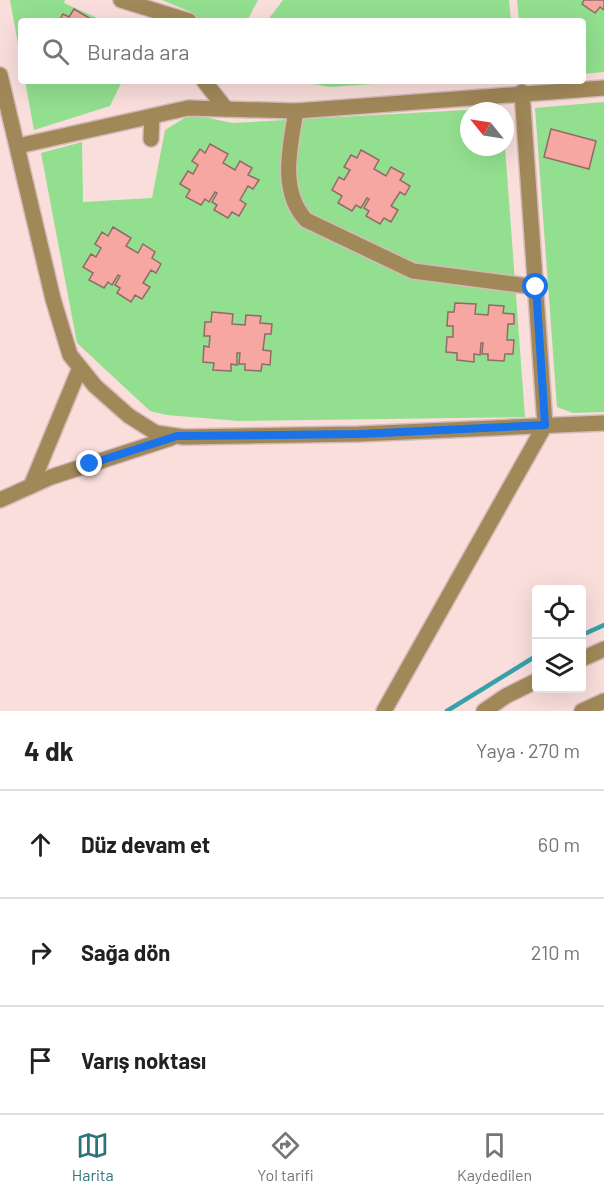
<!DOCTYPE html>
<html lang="tr">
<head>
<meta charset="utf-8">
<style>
	:root { --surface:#fff; --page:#f2f2f2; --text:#222; --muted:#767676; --line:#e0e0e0; --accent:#2b757b }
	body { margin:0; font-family:Barlow,sans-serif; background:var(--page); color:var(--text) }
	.controls { position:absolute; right:18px; bottom:18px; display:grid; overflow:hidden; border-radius:6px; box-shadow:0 6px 24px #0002 }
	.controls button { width:54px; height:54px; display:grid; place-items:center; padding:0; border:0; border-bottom:2px solid var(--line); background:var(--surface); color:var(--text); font:30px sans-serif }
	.compass { position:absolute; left:460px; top:102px; width:54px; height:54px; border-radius:50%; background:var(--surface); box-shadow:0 6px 24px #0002; rotate:300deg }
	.stop { position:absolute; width:18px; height:18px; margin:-14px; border:4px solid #1a73e8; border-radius:50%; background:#fff }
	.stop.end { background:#1a73e8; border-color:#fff; box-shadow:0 2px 6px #0008 }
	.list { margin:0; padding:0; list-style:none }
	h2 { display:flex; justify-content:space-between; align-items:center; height:78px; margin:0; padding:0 24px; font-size:26px }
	h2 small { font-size:20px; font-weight:400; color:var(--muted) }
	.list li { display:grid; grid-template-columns:39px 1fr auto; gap:18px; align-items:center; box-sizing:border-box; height:108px; padding:0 24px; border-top:2px solid var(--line) }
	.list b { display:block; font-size:22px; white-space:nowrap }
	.list em { font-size:20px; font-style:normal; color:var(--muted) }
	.icon { flex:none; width:33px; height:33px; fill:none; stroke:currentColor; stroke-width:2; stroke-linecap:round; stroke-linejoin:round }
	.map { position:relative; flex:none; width:604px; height:711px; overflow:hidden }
	.search { position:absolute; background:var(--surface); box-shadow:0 6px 24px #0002; left:18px; right:18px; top:18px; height:66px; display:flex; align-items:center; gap:15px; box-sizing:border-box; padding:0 21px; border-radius:6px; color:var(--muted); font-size:22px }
	.sheet { height:402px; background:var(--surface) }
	nav { display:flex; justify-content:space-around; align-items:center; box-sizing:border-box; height:84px; border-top:2px solid var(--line); background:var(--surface); font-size:16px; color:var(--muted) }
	nav a { display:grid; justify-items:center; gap:3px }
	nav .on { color:var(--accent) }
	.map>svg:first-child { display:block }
	.green { fill:#92df8f }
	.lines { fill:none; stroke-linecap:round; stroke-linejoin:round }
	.stream { stroke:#35a2ab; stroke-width:4.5 }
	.building { fill:#f6a7a2; stroke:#926a67; stroke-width:1.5 }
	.minor-casing { stroke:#d4bbb9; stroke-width:18 }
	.minor { stroke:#a18859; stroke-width:15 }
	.route { stroke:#1a73e8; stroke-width:8 }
</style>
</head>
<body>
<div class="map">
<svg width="604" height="711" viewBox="0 0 604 711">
	<rect width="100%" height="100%" fill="#f9dedb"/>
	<!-- green -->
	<g class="green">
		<path d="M10,0h55l-1,3 40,18h-83v39z"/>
		<path d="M162,0h96l-11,21h-53l-1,-8z"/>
		<path d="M283,0h226l2,21h-244z"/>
		<path d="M517,0h87v72l-21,2v-53h-64z"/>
		<path d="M25,81h97l-12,25 -76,24z"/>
		<path d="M294,81h123l-87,6z"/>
		<path d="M604,102v310l-31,1 -16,-6 -22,-299z"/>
		<path d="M502,108v3h-33v36h36l20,270 -286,4 -72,-6 -17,-4 -73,-68 -36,-190 41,-11 1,60 69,-4 13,-68 26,-16 41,9z"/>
	</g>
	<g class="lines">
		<!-- stream -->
		<g class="stream">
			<path d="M582,635l22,-10"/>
			<path d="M447,711l89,-55"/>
		</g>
	</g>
	<!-- building -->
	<g class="building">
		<path d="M584,0h20v10l-4,-3 -5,6 -13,-9z"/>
		<path d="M74,9l17,10v2h-32l4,-7 6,3z"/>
		<path d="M551,129l45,12 -7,28 -45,-12z"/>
		<path d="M210,144l18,10 -5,9 12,7 5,-9 12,7 -4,7 11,5 -6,9 -5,-3 -8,14 6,4 -7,12 -7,-4 -4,6 -14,-8 3,-5 -5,-3 5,-9 -2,-1 -6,10 -4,-3 -4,6 -15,-8 4,-7 -10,-6 8,-13 5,3 5,-9 -6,-4 8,-12 5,4z"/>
		<path d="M361,150l18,10 -5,9 12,7 5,-9 13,7 -4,6 10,6 -5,9 -5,-3 -9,14 7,4 -7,12 -7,-4 -4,6 -14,-8 3,-5 -5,-3 5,-9 -2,-1 -6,10 -5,-3 -4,6 -14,-8 4,-7 -10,-6 7,-13 5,3 6,-10 -6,-3 7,-12 6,3z"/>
		<path d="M113,227l18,11 -5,8 12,7 5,-9 12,8 -3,6 9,6 -5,9 -5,-3 -8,13 7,4 -8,12 -7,-4 -4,7 -14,-9 3,-5 -5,-3 5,-9 -2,-1 -6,10 -4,-3 -4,6 -15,-8 4,-7 -10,-6 8,-13 5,3 5,-9 -6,-4 7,-12 6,4z"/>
		<path d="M455,303l21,1 -1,10 13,1 1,-10 15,1 -1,7 11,1v10h-6l-1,16h7l-1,14h-8l-1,7 -16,-1v-6h-6l1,-11h-2l-1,12 -6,-1v8l-17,-2v-7l-11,-1 1,-15h6v-11h-6l1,-14h6z"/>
		<path d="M212,312l21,2 -1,10 13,1 1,-10 15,1 -1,7 12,1 -1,10h-6l-2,16 8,1 -1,14 -8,-1 -1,7 -16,-1v-6h-6l1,-11h-3v12l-6,-1v7l-18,-1 1,-7 -11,-1 1,-16 5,1 1,-11h-6l1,-14h6z"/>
	</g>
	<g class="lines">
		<defs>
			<g id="minor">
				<path d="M121,0l68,21"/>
				<path d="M0,75l53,224 17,56 25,31 34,30 27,17 28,4 175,-3 245,-11"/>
				<path d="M204,81l22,28"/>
				<path d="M296,111c-6,36 -17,80 10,109l107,51 123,16"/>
				<path d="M151,139l1,-22"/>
				<path d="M18,146l170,-38 108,3 308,-23"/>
				<path d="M31,486l48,-116"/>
				<path d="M0,500l51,-23 120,-39"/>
				<path d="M582,659l22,-10"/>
				<path d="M384,711l161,-286 -23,-333"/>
				<path d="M484,711l22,-15 30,-15"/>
				<path d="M582,711l22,-10"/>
			</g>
		</defs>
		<!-- minor casing -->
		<use href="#minor" class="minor-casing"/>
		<!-- minor -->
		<use href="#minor" class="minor"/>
	</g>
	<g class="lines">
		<!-- route -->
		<path class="route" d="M90,464l87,-28 183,-2 185,-9 -9,-138"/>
	</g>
</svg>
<div class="controls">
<button><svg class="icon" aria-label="locate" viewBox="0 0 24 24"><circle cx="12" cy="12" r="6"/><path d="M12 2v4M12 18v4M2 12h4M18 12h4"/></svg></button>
<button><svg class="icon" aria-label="layers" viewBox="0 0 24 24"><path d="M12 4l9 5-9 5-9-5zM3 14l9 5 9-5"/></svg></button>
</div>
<svg class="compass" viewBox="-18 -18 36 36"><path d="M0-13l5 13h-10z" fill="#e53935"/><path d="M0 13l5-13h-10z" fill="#767676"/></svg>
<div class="stop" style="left:536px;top:287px"></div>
<div class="stop end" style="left:90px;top:464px"></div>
<div class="search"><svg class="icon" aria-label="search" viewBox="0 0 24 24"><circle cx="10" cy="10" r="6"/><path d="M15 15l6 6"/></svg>Burada ara</div>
</div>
<section class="sheet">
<h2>4 dk<small>Yaya · 270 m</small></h2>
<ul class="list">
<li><svg class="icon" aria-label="ahead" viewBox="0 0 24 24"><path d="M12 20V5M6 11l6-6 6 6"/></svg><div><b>Düz devam et</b></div><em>60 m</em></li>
<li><svg class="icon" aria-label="right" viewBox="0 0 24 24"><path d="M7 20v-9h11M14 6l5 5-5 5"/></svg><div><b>Sağa dön</b></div><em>210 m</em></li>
<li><svg class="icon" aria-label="arrive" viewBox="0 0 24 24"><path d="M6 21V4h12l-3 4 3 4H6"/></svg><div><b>Varış noktası</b></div></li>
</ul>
</section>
<nav>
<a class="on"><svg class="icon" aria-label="map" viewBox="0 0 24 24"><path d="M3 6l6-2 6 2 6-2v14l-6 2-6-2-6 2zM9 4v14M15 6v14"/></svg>Harita</a>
<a><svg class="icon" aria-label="directions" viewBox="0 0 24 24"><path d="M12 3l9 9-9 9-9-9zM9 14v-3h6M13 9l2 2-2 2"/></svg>Yol tarifi</a>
<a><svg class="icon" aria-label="saved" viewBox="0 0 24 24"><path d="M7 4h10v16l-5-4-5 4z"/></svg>Kaydedilen</a>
</nav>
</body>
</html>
